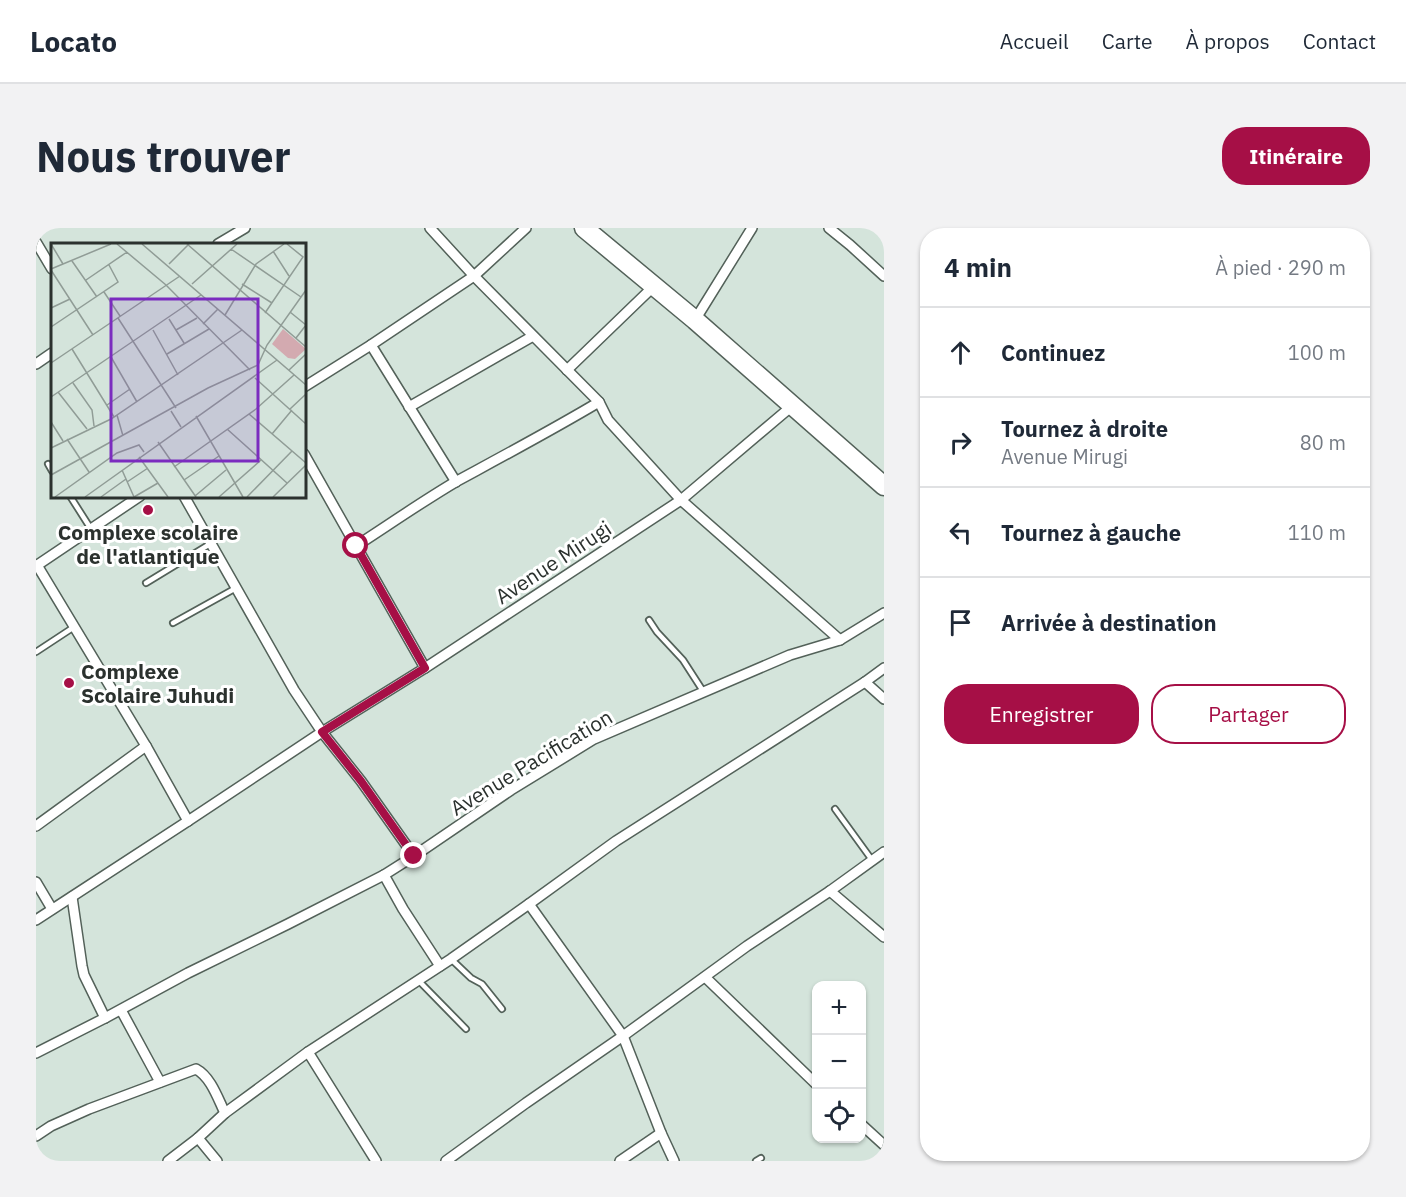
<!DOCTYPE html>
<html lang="fr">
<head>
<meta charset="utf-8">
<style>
	:root { --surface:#fff; --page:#f2f2f3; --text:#1f2937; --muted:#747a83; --line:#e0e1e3; --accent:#a60f46 }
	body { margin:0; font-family:"IBM Plex Sans",sans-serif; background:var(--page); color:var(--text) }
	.controls { position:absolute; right:18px; bottom:18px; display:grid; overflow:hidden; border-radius:12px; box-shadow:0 2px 4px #0004 }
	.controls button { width:54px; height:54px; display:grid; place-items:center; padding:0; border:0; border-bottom:2px solid var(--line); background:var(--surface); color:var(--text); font:30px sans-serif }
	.stop { position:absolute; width:18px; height:18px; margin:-14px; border:4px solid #a60f46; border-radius:50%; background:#fff }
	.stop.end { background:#a60f46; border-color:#fff; box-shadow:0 2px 6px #0008 }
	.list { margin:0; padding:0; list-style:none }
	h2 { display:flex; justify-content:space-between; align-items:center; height:78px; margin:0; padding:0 24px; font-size:26px }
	h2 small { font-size:20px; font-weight:400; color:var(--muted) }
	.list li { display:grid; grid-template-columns:39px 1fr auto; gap:18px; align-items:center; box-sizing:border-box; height:90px; padding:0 24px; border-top:2px solid var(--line) }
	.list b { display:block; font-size:22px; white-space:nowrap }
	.list p { margin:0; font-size:20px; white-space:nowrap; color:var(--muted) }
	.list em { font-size:20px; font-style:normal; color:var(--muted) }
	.actions { display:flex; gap:12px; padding:18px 24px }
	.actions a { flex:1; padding:14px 0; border:2px solid var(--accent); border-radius:24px; text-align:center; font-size:21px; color:var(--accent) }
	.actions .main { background:var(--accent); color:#fff }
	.icon { flex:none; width:33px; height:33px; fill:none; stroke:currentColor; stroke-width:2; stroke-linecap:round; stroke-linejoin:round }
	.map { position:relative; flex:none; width:848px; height:933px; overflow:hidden; border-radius:24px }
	header { display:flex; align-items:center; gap:36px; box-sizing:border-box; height:84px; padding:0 30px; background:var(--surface); border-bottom:2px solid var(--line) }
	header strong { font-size:28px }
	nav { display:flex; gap:33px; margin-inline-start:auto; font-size:21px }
	.intro { display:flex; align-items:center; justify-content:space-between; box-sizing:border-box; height:144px; padding:0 36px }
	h1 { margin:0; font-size:42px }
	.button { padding:15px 27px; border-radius:24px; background:var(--accent); color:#fff; font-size:21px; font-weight:700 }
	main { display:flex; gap:36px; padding:0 36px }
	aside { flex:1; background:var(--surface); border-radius:24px; box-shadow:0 2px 4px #0004 }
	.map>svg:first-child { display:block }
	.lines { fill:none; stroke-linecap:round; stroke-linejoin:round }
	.lane-casing { stroke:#536159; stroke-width:8 }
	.street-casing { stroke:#536159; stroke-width:12 }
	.highway-casing { stroke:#536159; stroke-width:21 }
	.lane { stroke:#fff; stroke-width:4.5 }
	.street { stroke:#fff; stroke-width:9 }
	.highway { stroke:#fff; stroke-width:18 }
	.route { stroke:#a60f46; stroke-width:8 }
	.poi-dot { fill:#a60f46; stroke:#fff; stroke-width:2 }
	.labels { text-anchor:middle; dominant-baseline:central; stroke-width:6; stroke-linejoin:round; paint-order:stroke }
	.poi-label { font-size:21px; font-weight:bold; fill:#2b312e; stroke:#fff }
	.street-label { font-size:21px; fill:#2b312e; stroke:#fff }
	.inset-road { fill:none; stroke:#909c96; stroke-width:1.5 }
	.view { fill:#7b2cbf; fill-opacity:0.15; stroke:#7b2cbf; stroke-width:3 }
	.inset-edge { fill:none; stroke:#2b312e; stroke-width:3 }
</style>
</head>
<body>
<header>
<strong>Locato</strong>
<nav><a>Accueil</a><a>Carte</a><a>À propos</a><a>Contact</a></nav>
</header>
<div class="intro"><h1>Nous trouver</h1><a class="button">Itinéraire</a></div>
<main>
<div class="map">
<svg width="848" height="933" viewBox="0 0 848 933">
	<rect width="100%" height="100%" fill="#d4e4db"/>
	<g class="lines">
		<defs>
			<g id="lane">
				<path d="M12,236l4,7"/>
				<path d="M34,268l21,33"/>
				<path d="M110,355l64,-39"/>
				<path d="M613,392l8,12 26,28 20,31"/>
				<path d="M137,395l63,-35"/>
				<path d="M0,424l38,-25"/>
				<path d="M799,581l37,51"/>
				<path d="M415,731l20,19 11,6 20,25"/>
				<path d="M382,752l48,49"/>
				<path d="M720,933l5,-3"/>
			</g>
			<g id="street">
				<path d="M394,0l44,48 125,126 9,18 73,80 159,140"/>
				<path d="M793,0l21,17 34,31"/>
				<path d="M0,14l16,27"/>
				<path d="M182,16l27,-16"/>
				<path d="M659,92l57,-92"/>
				<path d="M335,117l85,137"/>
				<path d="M0,136l16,-11"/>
				<path d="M531,142l87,-84"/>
				<path d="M268,159l67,-42 103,-69 52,-48"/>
				<path d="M373,179l124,-71"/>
				<path d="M268,226l121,214"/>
				<path d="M148,268l110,194 28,42 39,49 53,75"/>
				<path d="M320,318c34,-22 67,-45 101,-65 48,-26 95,-51 142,-79"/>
				<path d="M1,337l109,181 42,75"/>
				<path d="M0,338l104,-70"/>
				<path d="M829,454l19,17"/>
				<path d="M0,598l110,-80"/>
				<path d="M348,647l19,34 37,57"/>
				<path d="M0,654l16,27"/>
				<path d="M794,663l54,46"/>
				<path d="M36,669l10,69 2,9 21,43"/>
				<path d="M493,676l94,132 38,97 13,28"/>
				<path d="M0,692l152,-99 134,-89 103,-64 256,-168 111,-94"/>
				<path d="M669,749l111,107"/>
				<path d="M85,782l39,72"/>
				<path d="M272,824l68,109"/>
				<path d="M0,825l69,-35 83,-45 100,-49 96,-49 30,-19 97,-66 83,-51 196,-84 50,-15 44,-27"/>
				<path d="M826,897l22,20"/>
				<path d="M0,908l15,-10 38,-17 107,-40c15,8 22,30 29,44"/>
				<path d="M162,910l19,23"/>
				<path d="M132,933l30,-23 27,-25 83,-61 143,-93 78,-55 87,-63 249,-159 19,-14"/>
				<path d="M410,933l80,-58 97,-67 124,-90 83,-55 54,-39"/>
				<path d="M584,933l41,-28"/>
			</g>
			<path id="highway" d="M548,0l111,92 189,166"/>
		</defs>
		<!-- lane casing -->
		<use href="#lane" class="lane-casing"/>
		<!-- street casing -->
		<use href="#street" class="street-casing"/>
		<!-- highway casing -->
		<use href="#highway" class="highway-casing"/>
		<!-- lane -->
		<use href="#lane" class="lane"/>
		<!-- street -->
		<use href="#street" class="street"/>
		<!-- highway -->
		<use href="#highway" class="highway"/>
	</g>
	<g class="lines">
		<!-- route -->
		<path class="route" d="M320,318l69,122 -103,64 39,49 53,75"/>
	</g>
	<!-- markers -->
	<g class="poi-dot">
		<circle cx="112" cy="282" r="6"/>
		<circle cx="33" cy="455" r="6"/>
	</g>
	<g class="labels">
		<!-- poi labels -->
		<g class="poi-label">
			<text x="112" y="304">Complexe scolaire<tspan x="112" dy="24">de l'atlantique</tspan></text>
			<text x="45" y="443" text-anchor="start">Complexe<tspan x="45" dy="24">Scolaire Juhudi</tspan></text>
		</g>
		<!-- street labels -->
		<g class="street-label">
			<text transform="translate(517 334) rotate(-33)">Avenue Mirugi</text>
			<text transform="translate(495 534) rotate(-31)">Avenue Pacification</text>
		</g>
	</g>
	<!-- overview -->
	<g transform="translate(15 15)">
		<rect width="255" height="255" fill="#d4e4db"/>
		<path d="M232,86l23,20 -11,10 -7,-1 -16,-14z" fill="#d3aab0"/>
		<path class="inset-road" d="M0,1l12,20M66,1l49,41 84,85M91,1l164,141M136,1l119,103M180,6l70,48M222,8l16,25M21,18l25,36M118,21l20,-20M0,26l60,-25M0,27l42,65M35,37l41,-28M141,41l45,-40M191,41l30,19M53,49l16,24M0,65l19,-9M239,69l16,13 -10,13M214,70l38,-56 -16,-13M174,72l31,-51 28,-20M67,75l58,90M118,76l15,24M152,81l15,-15M0,84l67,-45 -9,-17M102,87l25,45M125,87l21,-12M21,106l42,68M116,111l42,-25M60,114l26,45M0,120l129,-87M238,127l17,-16M204,135l51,46M22,140l19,27 2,16M7,149l29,37M0,154l150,-102M56,162l23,-16M239,166l16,-15M120,168l10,16M198,171l57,49M66,172l6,21M145,173l47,81M0,179l12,19M176,186l60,54M221,191l20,-24M16,196l22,33M107,199l38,55M0,205l60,-29 131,-89M88,214l29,40M123,224l82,-58 38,-34M71,227l12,27M0,232l157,-87 50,-23 9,-20 39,-55M133,237l35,-24M76,239l21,-14M144,253l31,-26M4,254l62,-44 22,-8 5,7M34,254l192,-137M50,254l25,-18M83,254l24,-14M168,254l42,-37M196,254l45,-46M222,254l33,-32"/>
		<path class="view" d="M60,56h147v162h-147z"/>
		<rect width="255" height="255" class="inset-edge"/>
	</g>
</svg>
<div class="controls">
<button>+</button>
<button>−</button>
<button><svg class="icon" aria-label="locate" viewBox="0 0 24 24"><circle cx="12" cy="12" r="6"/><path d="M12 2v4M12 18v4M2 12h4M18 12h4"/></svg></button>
</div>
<div class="stop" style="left:320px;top:318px"></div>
<div class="stop end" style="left:378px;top:628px"></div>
</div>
<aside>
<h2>4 min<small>À pied · 290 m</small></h2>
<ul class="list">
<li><svg class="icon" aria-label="ahead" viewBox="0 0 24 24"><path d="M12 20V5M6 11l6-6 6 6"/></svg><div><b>Continuez</b></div><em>100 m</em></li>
<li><svg class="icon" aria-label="right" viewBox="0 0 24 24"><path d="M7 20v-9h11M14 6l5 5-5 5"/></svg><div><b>Tournez à droite</b><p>Avenue Mirugi</p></div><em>80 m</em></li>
<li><svg class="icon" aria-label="left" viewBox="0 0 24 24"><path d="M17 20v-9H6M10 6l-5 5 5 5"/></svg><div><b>Tournez à gauche</b></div><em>110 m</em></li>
<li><svg class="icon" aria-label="arrive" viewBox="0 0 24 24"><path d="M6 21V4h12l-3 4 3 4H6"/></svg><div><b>Arrivée à destination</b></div></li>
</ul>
<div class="actions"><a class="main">Enregistrer</a><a>Partager</a></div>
</aside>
</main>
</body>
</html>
